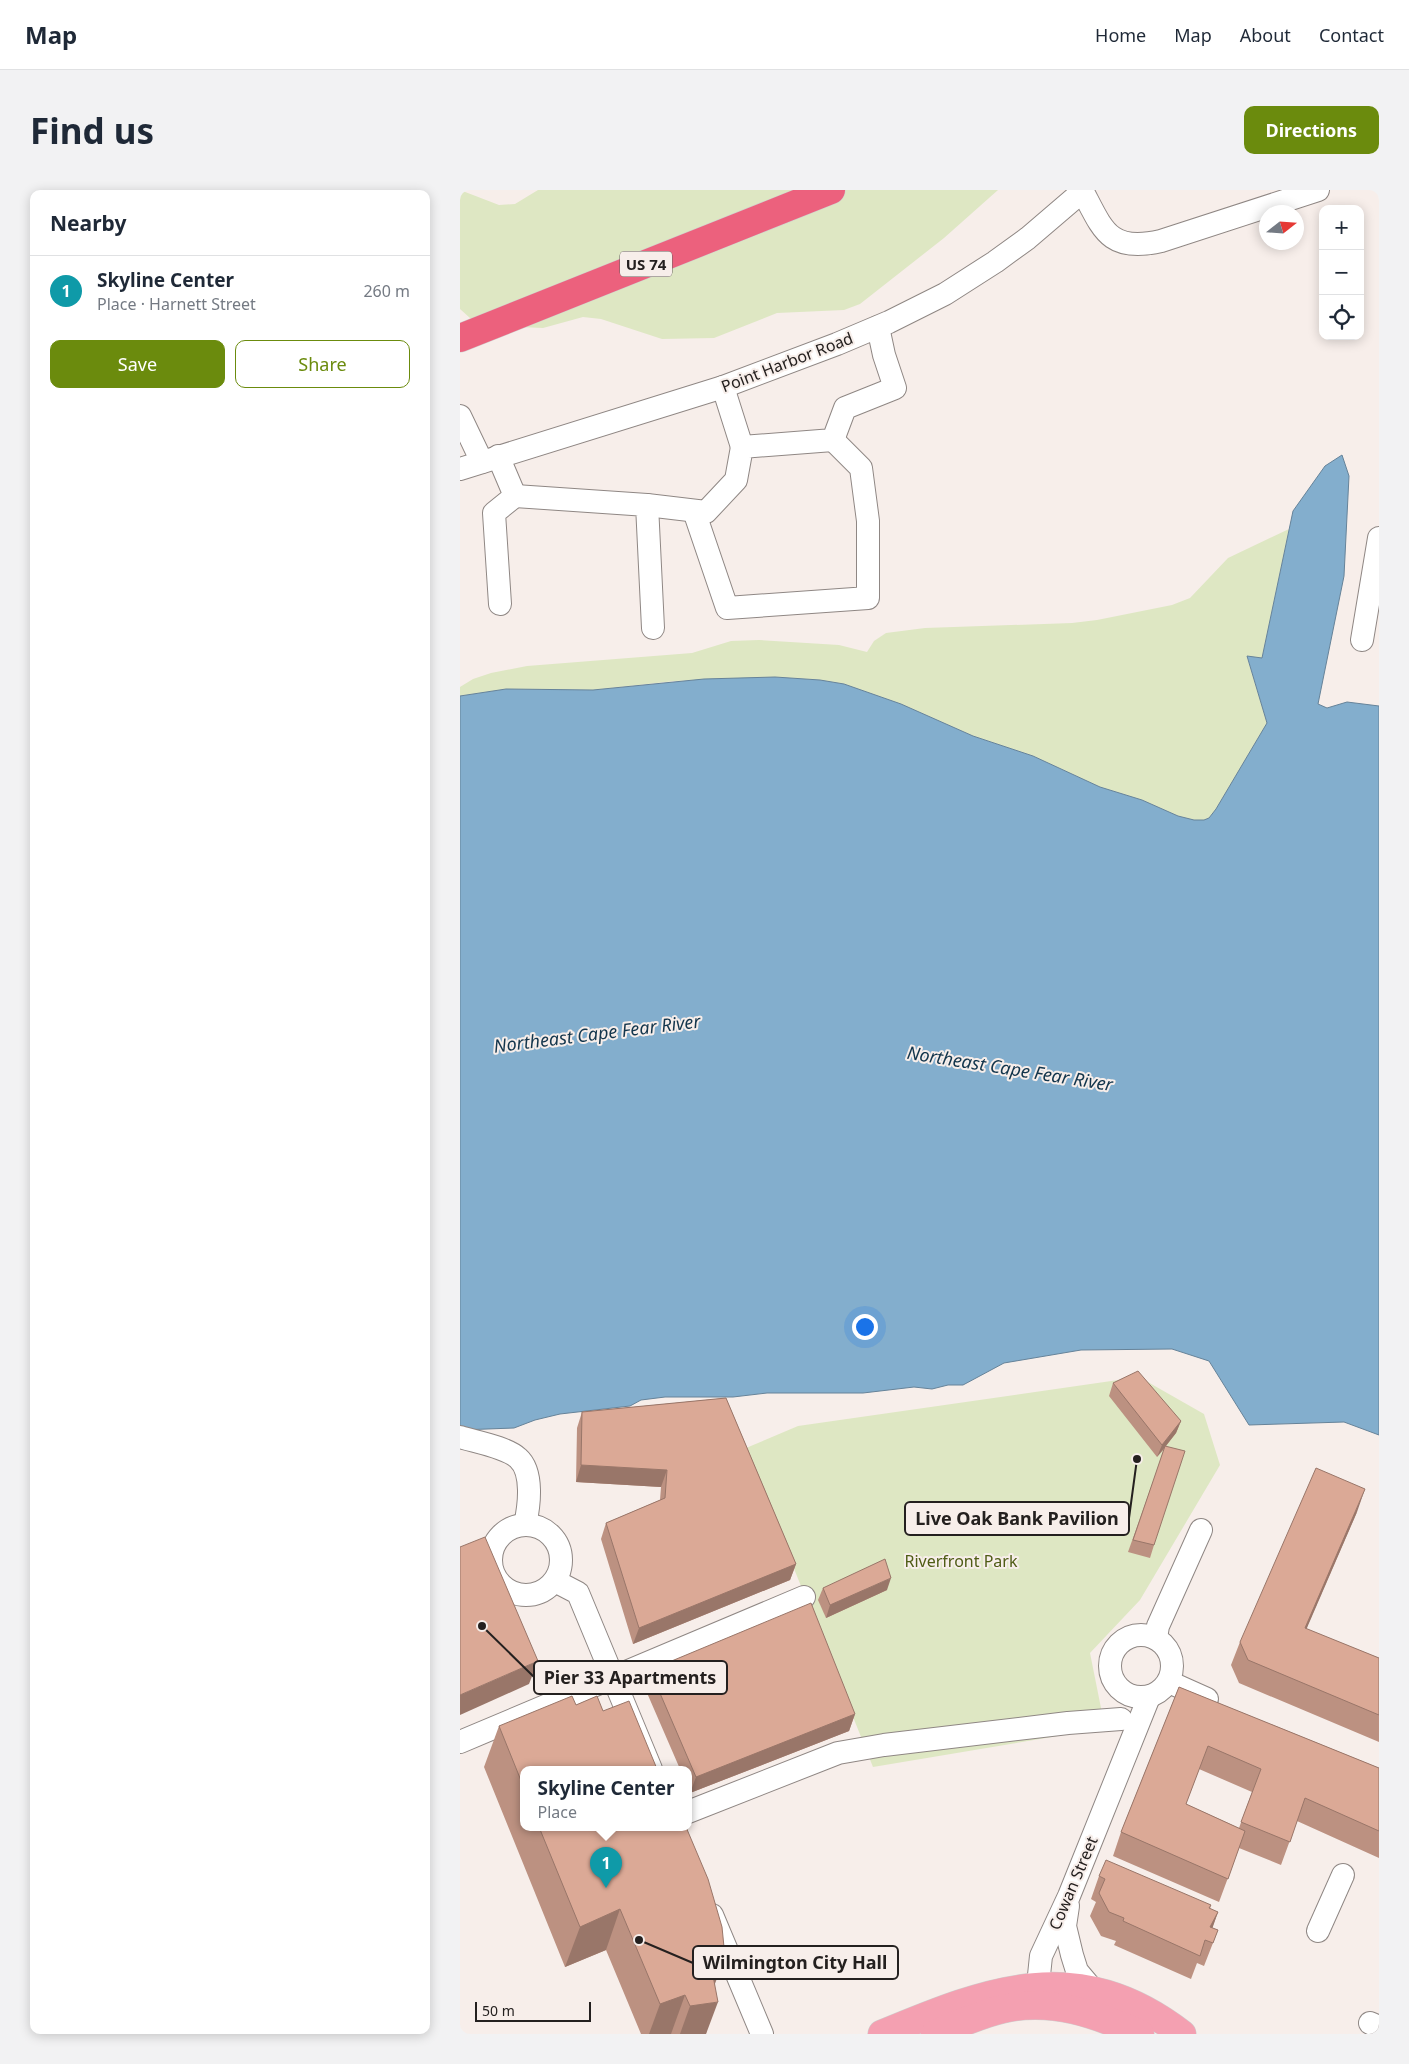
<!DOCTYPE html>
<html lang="en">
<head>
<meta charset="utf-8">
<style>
	:root { --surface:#fff; --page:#f2f2f3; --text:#1f2937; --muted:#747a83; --line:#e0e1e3; --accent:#6b8b0d }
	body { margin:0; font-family:"Noto Sans",sans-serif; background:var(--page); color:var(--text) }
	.controls { position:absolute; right:15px; top:15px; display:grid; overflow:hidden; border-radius:10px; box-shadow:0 2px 12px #0003 }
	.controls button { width:45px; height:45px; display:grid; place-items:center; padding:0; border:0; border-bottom:1px solid var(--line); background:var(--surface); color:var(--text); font:25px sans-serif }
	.compass { position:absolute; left:799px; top:15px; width:45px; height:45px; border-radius:50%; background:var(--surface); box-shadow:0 2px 12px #0003; rotate:73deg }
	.scale { position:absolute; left:15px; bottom:12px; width:116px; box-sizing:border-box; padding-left:5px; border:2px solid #24201f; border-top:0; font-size:14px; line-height:18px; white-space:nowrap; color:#24201f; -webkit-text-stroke:4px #f7eeea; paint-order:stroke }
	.you { position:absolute; left:404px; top:1136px; width:18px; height:18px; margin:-12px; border:4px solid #fff; border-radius:50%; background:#1a73e8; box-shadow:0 0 0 8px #1a73e833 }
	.badge { display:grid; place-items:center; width:32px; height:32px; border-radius:50%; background:var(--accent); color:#fff; font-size:16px; font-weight:700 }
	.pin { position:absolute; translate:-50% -41px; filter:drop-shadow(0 1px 2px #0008) }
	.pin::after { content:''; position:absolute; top:26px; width:18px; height:15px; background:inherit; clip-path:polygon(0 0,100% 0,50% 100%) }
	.popup { position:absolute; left:60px; top:1576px; width:172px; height:65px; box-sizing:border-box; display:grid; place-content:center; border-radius:10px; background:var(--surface); filter:drop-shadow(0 1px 4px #0005); font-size:16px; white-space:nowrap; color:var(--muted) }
	.popup b { font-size:19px; color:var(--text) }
	.popup::after { content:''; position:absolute; left:50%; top:100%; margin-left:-10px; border:10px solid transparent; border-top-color:var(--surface) }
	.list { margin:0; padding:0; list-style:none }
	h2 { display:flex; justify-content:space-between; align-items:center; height:65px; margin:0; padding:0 20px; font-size:21px }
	h2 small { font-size:16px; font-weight:400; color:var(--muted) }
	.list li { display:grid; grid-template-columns:32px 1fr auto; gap:15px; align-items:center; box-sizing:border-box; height:70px; padding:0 20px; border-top:1px solid var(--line) }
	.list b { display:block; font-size:19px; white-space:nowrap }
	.list p { margin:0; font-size:16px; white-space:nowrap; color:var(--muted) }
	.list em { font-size:16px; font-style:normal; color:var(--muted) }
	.actions { display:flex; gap:10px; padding:15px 20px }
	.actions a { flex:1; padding:11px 0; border:1px solid var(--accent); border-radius:10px; text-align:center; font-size:18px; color:var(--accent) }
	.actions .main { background:var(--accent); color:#fff }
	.icon { flex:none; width:28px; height:28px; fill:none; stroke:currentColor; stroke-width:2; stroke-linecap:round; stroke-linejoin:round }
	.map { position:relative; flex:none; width:919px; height:1844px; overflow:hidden; border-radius:10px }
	header { display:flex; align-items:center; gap:30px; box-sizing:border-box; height:70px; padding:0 25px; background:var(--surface); border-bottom:1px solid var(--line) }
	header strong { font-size:24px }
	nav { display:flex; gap:28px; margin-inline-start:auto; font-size:18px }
	.intro { display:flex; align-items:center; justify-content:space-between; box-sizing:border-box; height:120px; padding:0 30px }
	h1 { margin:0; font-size:35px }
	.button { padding:12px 22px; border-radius:10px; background:var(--accent); color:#fff; font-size:18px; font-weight:700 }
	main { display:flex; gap:30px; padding:0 30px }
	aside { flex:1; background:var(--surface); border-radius:10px; box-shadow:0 2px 12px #0003 }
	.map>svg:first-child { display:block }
	.green { fill:#dee7c3 }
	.water { fill:#83aecd; stroke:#668399 }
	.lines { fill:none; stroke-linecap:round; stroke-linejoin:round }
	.minor-casing { stroke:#8f8784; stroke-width:24 }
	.major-casing { stroke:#cfcece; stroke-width:29 }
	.highway-casing { stroke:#cfcece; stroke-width:29 }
	.minor { stroke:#fff; stroke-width:22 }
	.major { stroke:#f4a0b1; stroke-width:28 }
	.highway { stroke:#ec617d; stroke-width:28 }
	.wall { fill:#bc9181; fill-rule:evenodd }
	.shaded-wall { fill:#997669 }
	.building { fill:#dba996; stroke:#997669 }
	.labels { text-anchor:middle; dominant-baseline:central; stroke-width:4; stroke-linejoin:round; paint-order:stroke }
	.shield { fill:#f7eeea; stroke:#635e5c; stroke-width:1 }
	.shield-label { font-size:15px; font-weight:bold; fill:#24201f }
	.street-label { font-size:16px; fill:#24201f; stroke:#f7eeea }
	.park-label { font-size:16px; fill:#4f5c15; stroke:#f7eeea }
	.water-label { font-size:18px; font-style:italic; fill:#12354c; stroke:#f7eeea }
	.leader { fill:none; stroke:#24201f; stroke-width:2 }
	.callout-dot { fill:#24201f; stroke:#f7eeea; stroke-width:2 }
	.callout { fill:#f7eeea; stroke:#24201f; stroke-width:2 }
	.callout-label { font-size:18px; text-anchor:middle; font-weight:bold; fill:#24201f }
</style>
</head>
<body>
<header>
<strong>Map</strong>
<nav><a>Home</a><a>Map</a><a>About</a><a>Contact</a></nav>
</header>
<div class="intro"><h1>Find us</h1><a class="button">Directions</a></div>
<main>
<aside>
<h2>Nearby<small></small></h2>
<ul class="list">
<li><span class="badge" style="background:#0f9aa8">1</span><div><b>Skyline Center</b><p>Place · Harnett Street</p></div><em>260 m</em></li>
</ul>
<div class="actions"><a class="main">Save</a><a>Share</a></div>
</aside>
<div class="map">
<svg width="919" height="1844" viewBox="0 0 919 1844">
	<rect width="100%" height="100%" fill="#f7eeea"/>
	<!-- green -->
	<g class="green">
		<path d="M0,0l39,15 16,-1 23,-14h460l-54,48 -84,66 -16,6 -67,3 -63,25 -52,1 -61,-20 -18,-2 -40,11 -50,-2 -23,-8 -10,-9z"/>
		<path d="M829,339l-27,129 -15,-1 20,66 -51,86 -7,9 -5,2h-10l-16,-4 -36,-16 -42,-13 -67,-31 -60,-20 -72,-32 -57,-20 -24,-4 -45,-3 -100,4 -82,9 -87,-1 -46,7v-9l13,-8 18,-6 36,-7 165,-13 39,-12 28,-1 80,5 28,7 7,-11 12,-8 39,-5 147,-5 25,-3 75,-15 18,-7 38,-40z"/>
		<path d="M679,1187l65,37 16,51 -80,135 -50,53 15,75 -232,39 -127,-319 52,-22z"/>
	</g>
	<!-- water -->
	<path class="water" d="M882,265l7,21 -5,100 -26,128 9,4 20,-6 32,4v729l-35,-13 -95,3 -40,-64 -37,-12 -91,1 -77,13 -41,22h-15l-16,4 -18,-2 -51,6h-96l-34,4h-68l-24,3 -11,6 -70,8 -25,6 -21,8 -54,2v-734l46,-7 87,1 111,-11 71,-2 45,3 24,4 57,20 72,32 60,20 67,31 42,13 36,16 16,4h10l5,-2 7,-9 51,-86 -20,-67 15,2 31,-147 32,-45z"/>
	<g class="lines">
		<defs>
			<g id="minor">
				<path d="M622,0c21,40 27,63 79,51l157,-51"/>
				<path d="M263,197l19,60"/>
				<path d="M0,226l22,46"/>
				<path d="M38,266l17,40 -21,17 6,91"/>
				<path d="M0,279l263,-82 114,-43 52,-22 56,-28 50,-32 33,-24 55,-47"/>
				<path d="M55,306l132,9 6,123"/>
				<path d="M187,315l59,7 30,-32 6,-33 91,-7 12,-32 50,-20 -11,-33 -6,-28"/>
				<path d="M234,321l33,97 141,-10v-77l-7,-53 -28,-28"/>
				<path d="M902,450l17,-102"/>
				<path d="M0,1247c16,5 46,10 58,21 16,14 11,49 7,67"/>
				<circle cx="66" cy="1370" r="35"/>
				<path d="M95,1391l23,12 73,176"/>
				<circle cx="681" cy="1476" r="31"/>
				<path d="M696,1448l2,-12 43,-96"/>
				<path d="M709,1492l38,17"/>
				<path d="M0,1552l344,-145"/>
				<path d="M228,1622l150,-59 46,-8 184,-22 53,-4"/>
				<path d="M608,1716l-3,20 7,29 5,16 16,19"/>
				<path d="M252,1725l50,119"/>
				<path d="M858,1741l25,-56"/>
				<path d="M580,1813l-2,-18 3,-29 28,-60 80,-199"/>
				<path d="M910,1833l9,4"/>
			</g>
			<g id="major">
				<path d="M422,1844c108,-45 196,-80 300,0"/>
				<path d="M475,1844c22,-9 45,-20 68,-25 49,-11 93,5 137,25"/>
			</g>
			<path id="highway" d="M0,148l371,-148"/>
		</defs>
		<!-- minor casing -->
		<use href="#minor" class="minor-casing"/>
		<!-- major casing -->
		<use href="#major" class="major-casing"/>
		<!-- highway casing -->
		<use href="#highway" class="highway-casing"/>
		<!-- minor -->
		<use href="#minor" class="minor"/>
		<!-- major -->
		<use href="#major" class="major"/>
		<!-- highway -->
		<use href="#highway" class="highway"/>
	</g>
	<!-- wall -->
	<g class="wall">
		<path d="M653,1193l68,38 -5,12 -10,13 -12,99 -4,13 -22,-6 37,-104 -8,9 -48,-61z"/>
		<path d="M266,1208l70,166 -6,16 -157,64 -32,-105 5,-16 54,-23 1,-13 -85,-5 1,-54 5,-16z"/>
		<path d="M897,1322l-51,117 73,29v84l-140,-59 -8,-18 9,-23z"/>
		<path d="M363,1398l64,2 -61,28 -8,-18z"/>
		<path d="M190,1480l205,44 -6,17 -159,62 -2,-4v-20h-8l-36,-83z"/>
		<path d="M719,1497l200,81v90l-82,-37 -16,44 -42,-17 -20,54 -106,-46 8,-24zM739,1579l53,23 -13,36 -53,-24z"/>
		<path d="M116,1515l-52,64v58h162l29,158 -9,49h-65l-35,-84 -41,17 -81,-200 15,-41z"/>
		<path d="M639,1686l112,29 -1,4 8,3 -6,16 6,2 -14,36 -7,-3 -6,16 -77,-34 2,-4 -15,-5 -11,-20 6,-14 -5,-3z"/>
	</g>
	<!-- shaded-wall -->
	<g class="shaded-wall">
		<path d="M721,1231l-5,12 -19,24 5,-12z"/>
		<path d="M121,1275l86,5 -6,17 -85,-5z"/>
		<path d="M905,1299l-8,23 -60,139 8,-23z"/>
		<path d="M336,1374l-6,16 -157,64 6,-16z"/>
		<path d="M431,1388l-4,12 -61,28 4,-13z"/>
		<path d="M78,1471l-9,23 -69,31v-20z"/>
		<path d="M395,1524l-6,17 -159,62 6,-16z"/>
		<path d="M160,1719l-14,41 -41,17 15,-40z"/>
		<path d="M758,1722l-8,23v-8z"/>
		<path d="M265,1767l-15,40v-37z"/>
		<path d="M225,1805l-14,39h-22l11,-30z"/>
		<path d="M258,1812l-12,32h-26l10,-28z"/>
	</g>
	<!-- building -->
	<g class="building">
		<path d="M678,1181l43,50 -19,24 -49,-62z"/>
		<path d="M266,1208l70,166 -157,64 -33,-105 59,-25 2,-28 -86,-5 1,-53z"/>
		<path d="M705,1256l20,5 -31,94 -21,-5z"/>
		<path d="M856,1278l49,21 -60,139 74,30v57l-131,-55 -8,-18z"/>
		<path d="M25,1347l53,124 -78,34v-148z"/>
		<path d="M425,1369l6,19 -61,27 -7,-17z"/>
		<path d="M351,1413l44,111 -159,63 -46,-107z"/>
		<path d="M719,1497l200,81v63l-74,-33 -15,44 -49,-20 20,-53 -53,-23 -22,58 59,27 -17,48 -107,-47z"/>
		<path d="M112,1506l4,9 21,-9 6,15 26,-10 28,68h-133v19l-25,-62z"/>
		<path d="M79,1637h147l22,52 14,48 3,30 -15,3 8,42 -28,4 -5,-11 -25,9 -40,-95 -40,18z"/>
		<path d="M646,1670l105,45 -2,3 9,4 -8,15 8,3 -5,13 -8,-3 -5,16 -77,-35 1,-3 -15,-6 -10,-19 6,-14 -6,-3z"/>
	</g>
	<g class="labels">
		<!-- shield labels -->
		<rect class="shield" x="160" y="61.5" width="52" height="25" rx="4"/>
		<g class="shield-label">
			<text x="186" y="74">US 74</text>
		</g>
		<!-- street labels -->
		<g class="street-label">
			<text transform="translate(327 172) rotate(-21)">Point Harbor Road</text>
			<text transform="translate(613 1693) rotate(-67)">Cowan Street</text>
		</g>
		<!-- park labels -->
		<g class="park-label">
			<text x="501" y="1371">Riverfront Park</text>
		</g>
		<!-- water labels -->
		<g class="water-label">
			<text transform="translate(137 843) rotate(-7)">Northeast Cape Fear River</text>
			<text transform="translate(550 878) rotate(9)">Northeast Cape Fear River</text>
		</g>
	</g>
	<!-- callouts -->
	<path class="leader" d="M677 1269L669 1328M22 1436L74 1487M179 1750L233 1773"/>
	<g class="callout-dot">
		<circle cx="677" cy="1269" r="5"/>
		<circle cx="22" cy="1436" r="5"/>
		<circle cx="179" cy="1750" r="5"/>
	</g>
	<g class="callout">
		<rect x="445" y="1312" width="224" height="33" rx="5"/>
		<rect x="74" y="1471" width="193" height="33" rx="5"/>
		<rect x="233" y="1756" width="205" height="33" rx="5"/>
	</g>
	<g class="callout-label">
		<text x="557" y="1335">Live Oak Bank Pavilion</text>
		<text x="170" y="1494">Pier 33 Apartments</text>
		<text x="335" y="1779">Wilmington City Hall</text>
	</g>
</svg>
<div class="controls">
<button>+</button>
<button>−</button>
<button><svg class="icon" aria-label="locate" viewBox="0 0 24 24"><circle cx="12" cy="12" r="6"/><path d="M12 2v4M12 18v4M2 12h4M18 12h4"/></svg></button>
</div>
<svg class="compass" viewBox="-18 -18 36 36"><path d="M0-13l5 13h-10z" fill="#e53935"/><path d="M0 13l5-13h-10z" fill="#747a83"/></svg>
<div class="scale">50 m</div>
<div class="you"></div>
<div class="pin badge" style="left:146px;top:1698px;background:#0f9aa8">1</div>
<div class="popup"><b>Skyline Center</b>Place</div>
</div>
</main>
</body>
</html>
